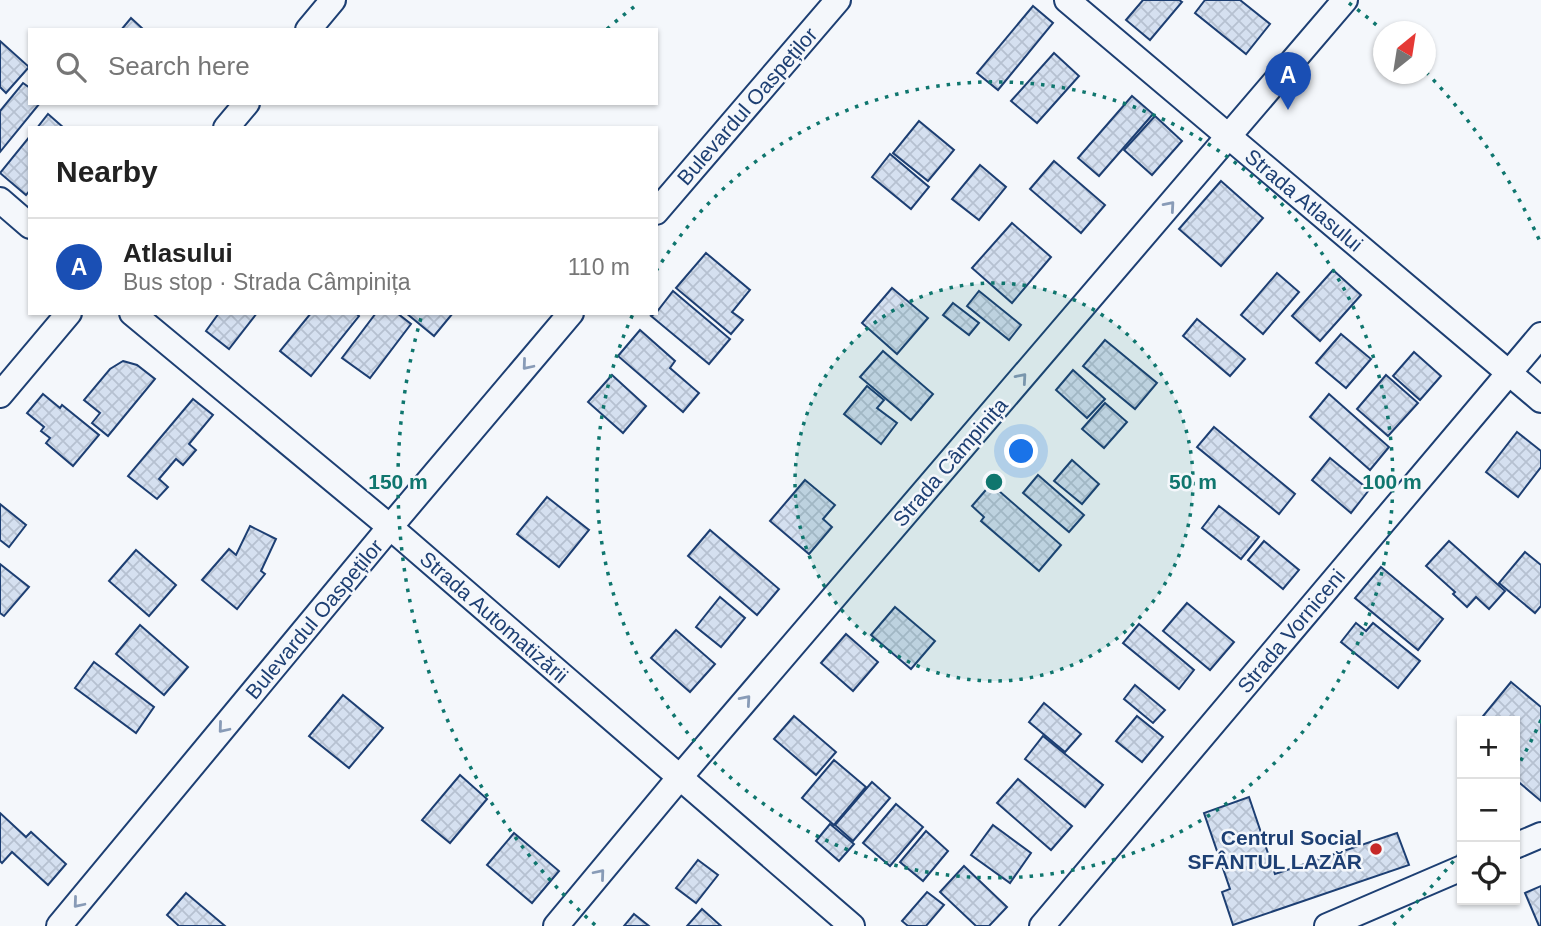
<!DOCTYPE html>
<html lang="en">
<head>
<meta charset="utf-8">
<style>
	:root { --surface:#fff; --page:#f2f2f2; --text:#222; --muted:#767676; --line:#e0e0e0; --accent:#d93025 }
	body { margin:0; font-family:Helvetica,sans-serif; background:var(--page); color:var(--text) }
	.controls { position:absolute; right:21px; bottom:21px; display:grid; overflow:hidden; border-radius:0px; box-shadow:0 2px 5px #0004 }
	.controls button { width:63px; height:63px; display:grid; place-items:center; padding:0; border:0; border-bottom:2px solid var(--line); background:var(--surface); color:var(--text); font:35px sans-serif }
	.compass { position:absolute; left:1373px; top:21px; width:63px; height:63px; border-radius:50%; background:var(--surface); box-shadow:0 2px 5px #0004; rotate:30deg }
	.you { position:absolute; left:1022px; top:452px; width:24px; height:24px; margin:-18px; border:5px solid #fff; border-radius:50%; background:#1a73e8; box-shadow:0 0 0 10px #1a73e833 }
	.badge { display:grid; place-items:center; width:46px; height:46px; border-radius:50%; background:var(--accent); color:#fff; font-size:23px; font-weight:700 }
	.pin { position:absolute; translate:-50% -58px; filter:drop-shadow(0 2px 4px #0008) }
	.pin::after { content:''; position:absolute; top:37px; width:24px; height:21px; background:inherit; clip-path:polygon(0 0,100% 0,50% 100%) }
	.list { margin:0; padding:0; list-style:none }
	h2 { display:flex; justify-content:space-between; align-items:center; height:91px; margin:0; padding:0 28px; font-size:30px }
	h2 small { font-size:23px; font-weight:400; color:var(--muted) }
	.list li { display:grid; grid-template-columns:46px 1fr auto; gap:21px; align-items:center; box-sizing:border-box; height:98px; padding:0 28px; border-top:2px solid var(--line) }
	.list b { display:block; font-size:26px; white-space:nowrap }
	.list p { margin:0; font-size:23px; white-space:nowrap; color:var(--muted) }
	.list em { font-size:23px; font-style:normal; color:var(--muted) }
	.icon { flex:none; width:38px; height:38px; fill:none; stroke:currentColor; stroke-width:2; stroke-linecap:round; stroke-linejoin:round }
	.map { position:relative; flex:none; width:1541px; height:926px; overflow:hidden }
	.search { position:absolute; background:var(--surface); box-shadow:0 2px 5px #0004; left:28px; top:28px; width:630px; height:77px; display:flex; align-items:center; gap:18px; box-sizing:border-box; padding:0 24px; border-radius:0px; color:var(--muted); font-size:26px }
	.panel { position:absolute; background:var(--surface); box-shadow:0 2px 5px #0004; left:28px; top:126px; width:630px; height:189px; border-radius:0px }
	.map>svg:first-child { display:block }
	.building { fill:url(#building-cross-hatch); stroke:#1d3f73; stroke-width:2 }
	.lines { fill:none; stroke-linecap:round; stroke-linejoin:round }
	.minor-casing { stroke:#1d3f73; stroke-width:28 }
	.minor { stroke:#f4f7fb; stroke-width:24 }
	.oneway { stroke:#889bb7 }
	.ring { fill:none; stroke:#0f766e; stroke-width:3.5; stroke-dasharray:3.5 7 }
	.poi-dot { fill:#c62828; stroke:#f4f7fb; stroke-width:2.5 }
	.labels { text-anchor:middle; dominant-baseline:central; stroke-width:5; stroke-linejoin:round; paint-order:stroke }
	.street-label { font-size:21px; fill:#1d3f73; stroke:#f4f7fb }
	.poi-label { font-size:21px; font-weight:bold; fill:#1d3f73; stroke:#f4f7fb; text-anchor:end }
	.centre { fill:#0f766e; stroke:#f4f7fb; stroke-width:3.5 }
	.ring-label { font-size:21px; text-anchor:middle; font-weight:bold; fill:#0f766e; stroke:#f4f7fb; stroke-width:5; stroke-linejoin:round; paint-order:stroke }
</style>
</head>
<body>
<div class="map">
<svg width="1541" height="926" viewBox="0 0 1541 926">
	<defs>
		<pattern id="building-cross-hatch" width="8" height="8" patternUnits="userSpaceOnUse" patternTransform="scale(1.75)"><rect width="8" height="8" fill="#d5e0f0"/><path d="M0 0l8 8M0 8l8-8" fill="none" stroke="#b6c1d1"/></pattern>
	</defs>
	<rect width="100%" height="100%" fill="#f4f7fb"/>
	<!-- building -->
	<g class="building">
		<path d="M1143,0h36l3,2 -32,38 -24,-20z"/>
		<path d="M1205,0h35l30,24 -24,30 -51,-41z"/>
		<path d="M1033,6l20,17 -55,67 -21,-17z"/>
		<path d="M131,18l13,12h-23z"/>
		<path d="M0,41l29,26 -23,26 -6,-6z"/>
		<path d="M1054,53l25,23 -42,47 -26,-22z"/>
		<path d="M23,83l7,5v15h10l-40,49v-41z"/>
		<path d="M1132,96l21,18 -54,62 -21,-18z"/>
		<path d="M48,114l16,14h-27z"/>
		<path d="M1155,116l27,25 -30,34 -28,-25z"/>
		<path d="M919,121l35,29 -26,31 -35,-28z"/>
		<path d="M30,136v54l-4,5 -26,-22z"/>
		<path d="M890,154l39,33 -18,22 -39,-32z"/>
		<path d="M1054,161l51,44 -24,28 -51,-44z"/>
		<path d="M980,165l26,22 -27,33 -27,-21z"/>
		<path d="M1221,181l42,37 -42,48 -42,-37z"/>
		<path d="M1012,223l39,34 -39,46 -40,-35z"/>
		<path d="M706,253l44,37 -18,22 11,8 -12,14 -55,-46z"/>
		<path d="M1333,270l28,25 -41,46 -28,-25z"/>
		<path d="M1277,273l22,19 -36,42 -22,-19z"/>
		<path d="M892,288l36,30 -31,36 -35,-31z"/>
		<path d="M673,291l57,48 -21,25 -58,-48 5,-3z"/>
		<path d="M979,291l42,34 -12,15 -42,-34z"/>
		<path d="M953,303l26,20 -10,12 -26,-20z"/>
		<path d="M219,313h38l-28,36 -23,-18z"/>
		<path d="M311,313h45l3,3 -48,60 -31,-25z"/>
		<path d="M376,313h21l14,11 -41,54 -28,-20z"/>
		<path d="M406,313h47l-19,23z"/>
		<path d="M1197,319l48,40 -15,17 -47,-40z"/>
		<path d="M640,330l35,31 -5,7 29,25 -16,19 -65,-56z"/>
		<path d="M1341,334l30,25 -25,29 -30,-25z"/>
		<path d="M1105,340l52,43 -22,26 -52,-43z"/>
		<path d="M883,351l50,43 -22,26 -51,-43z"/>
		<path d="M1414,352l27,24 -21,24 -27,-24z"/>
		<path d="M123,361l14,4 18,14 -47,57 -16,-13 8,-10 -16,-13 26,-31z"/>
		<path d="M1073,370l32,29 -18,19 -31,-28z"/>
		<path d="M612,375l34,31 -23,27 -35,-31z"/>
		<path d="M1386,375l32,28 -30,33 -31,-27z"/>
		<path d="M867,386l17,14 -7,8 20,15 -16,21 -37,-30z"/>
		<path d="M43,394l17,14 2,-3 37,30 -26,31 -27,-23 4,-5 -9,-7 3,-4 -17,-14z"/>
		<path d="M1329,394l60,53 -19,23 -60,-53z"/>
		<path d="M193,399l20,16 -24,29 7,6 -13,15 -7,-6 -17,20 9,8 -11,12 -29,-23z"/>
		<path d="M1105,403l22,19 -23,26 -22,-19z"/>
		<path d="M1214,427l81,67 -16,20 -82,-67z"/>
		<path d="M1517,432l24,19v16l-23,30 -32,-25z"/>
		<path d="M1330,458l39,32 -18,23 -39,-33z"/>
		<path d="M1072,460l27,24 -17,20 -28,-23z"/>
		<path d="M1038,475l46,40 -15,17 -46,-39z"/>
		<path d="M805,480l30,25 -12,14 9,8 -23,27 -39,-33z"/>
		<path d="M991,484l70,61 -22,26 -58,-50 3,-4 -12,-11z"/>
		<path d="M547,497l42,33 -30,37 -42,-33z"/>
		<path d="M0,504l26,21 -17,22 -9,-7z"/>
		<path d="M1219,506l40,31 -18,22 -39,-31z"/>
		<path d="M250,526l26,13 -15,32 4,3 -28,35 -35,-29 27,-31 7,6z"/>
		<path d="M710,530l69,59 -22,26 -69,-59z"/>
		<path d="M1264,541l35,29 -16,19 -35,-29z"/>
		<path d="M1449,541l56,50 -16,18 -13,-12 -9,10 -14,-13 2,-2 -29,-26z"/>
		<path d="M136,550l40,35 -27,31 -40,-35z"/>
		<path d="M1525,552l16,13v41l-6,7 -36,-30z"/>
		<path d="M0,564l29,23 -25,29 -4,-3z"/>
		<path d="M1381,567l62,52 -25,31 -63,-52z"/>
		<path d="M720,597l25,21 -24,29 -25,-20z"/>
		<path d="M1187,603l47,39 -24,28 -47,-39z"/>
		<path d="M895,607l40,34 -24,28 -40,-34z"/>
		<path d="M1356,623l10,8 7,-8 47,38 -22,27 -57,-46z"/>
		<path d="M1139,624l55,46 -15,19 -56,-46z"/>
		<path d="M140,625l48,42 -24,28 -48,-41z"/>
		<path d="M676,630l39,34 -25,28 -39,-34z"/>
		<path d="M846,634l32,28 -25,29 -32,-28z"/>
		<path d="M94,662l60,45 -18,26 -61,-45z"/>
		<path d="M1511,682l30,25v94l-26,-22v-58h-36z"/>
		<path d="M1135,685l30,25 -12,13 -29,-24z"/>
		<path d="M343,695l40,33 -34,40 -40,-32z"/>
		<path d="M1044,703l37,31 -16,18 -36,-30z"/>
		<path d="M794,716l42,36 -20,23 -42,-36z"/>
		<path d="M1137,716l26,21 -21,25 -26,-21z"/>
		<path d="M1043,736l60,49 -18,22 -60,-48z"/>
		<path d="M834,760l32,27 -32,38 -32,-27z"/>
		<path d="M460,775l27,24 -37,44 -28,-23z"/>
		<path d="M1018,779l54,47 -21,24 -54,-47z"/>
		<path d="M872,782l18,16 -37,43 -18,-16z"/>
		<path d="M1249,797l26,77 122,-41 12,32 -176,60 -11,-33 8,-3 -26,-76z"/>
		<path d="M896,804l27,23 -33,39 -27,-23z"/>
		<path d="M0,813l26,24 5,-5 35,32 -18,21 -36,-33 -10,11 -2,-2z"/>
		<path d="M830,824l24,20 -15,17 -23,-20z"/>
		<path d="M993,825l38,28 -21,30 -39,-28z"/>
		<path d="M926,831l22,20 -25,30 -23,-19z"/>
		<path d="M514,833l45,38 -27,32 -45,-38z"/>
		<path d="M698,860l20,15 -22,28 -20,-15z"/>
		<path d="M964,866l43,41 -18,19h-13l-36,-34z"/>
		<path d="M1541,886v40h-2l-14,-33z"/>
		<path d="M927,892l17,13 -18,21h-18l-6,-5z"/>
		<path d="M186,893l39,33h-46l-12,-11z"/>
		<path d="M702,909l19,17h-34z"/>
		<path d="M634,914l15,12h-25z"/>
	</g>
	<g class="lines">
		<defs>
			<g id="minor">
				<path d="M1067,0l474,400"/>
				<path d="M308,30l25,-30"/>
				<path d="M226,128l21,-25"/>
				<path d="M0,200l30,26"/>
				<path d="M656,212l182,-212"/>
				<path d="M132,313l258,214 462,399"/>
				<path d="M0,395l69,-82"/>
				<path d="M1515,846l26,-11"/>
				<path d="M59,926l331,-399 181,-214"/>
				<path d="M556,926l124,-149 665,-777"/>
				<path d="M1042,926l499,-591"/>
				<path d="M1327,926l135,-58"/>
			</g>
		</defs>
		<!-- minor casing -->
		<use href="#minor" class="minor-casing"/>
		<!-- minor -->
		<use href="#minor" class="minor"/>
	</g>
	<!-- one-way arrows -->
	<defs><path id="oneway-chevron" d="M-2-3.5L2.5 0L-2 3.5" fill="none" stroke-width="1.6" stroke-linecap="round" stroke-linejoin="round" transform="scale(1.75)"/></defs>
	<g class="oneway">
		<use href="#oneway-chevron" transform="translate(1170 206) rotate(-49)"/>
		<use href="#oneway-chevron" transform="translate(527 365) rotate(130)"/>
		<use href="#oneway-chevron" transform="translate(1022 378) rotate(-49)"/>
		<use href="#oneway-chevron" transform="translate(746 700) rotate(-49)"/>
		<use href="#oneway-chevron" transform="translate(223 728) rotate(130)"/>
		<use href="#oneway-chevron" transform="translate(600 874) rotate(-50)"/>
		<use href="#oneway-chevron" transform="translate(78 903) rotate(130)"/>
	</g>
	<!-- distance rings -->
	<circle cx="994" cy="482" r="199" fill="#0f766e" fill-opacity=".12"/>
	<g class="ring">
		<circle cx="994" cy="482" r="199"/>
		<path d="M656 271A398 398 0 1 1 633 314"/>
		<path d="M1541 720A596 596 0 0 1 1515 771M1460 853A596 596 0 0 1 1393 925M595 925A596 596 0 0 1 421 318M607 29A596 596 0 0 1 639 3M1349 3A596 596 0 0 1 1381 29M1426 72A596 596 0 0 1 1541 244"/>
	</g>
	<!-- markers -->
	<circle class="poi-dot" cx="1376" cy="849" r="7"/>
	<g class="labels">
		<!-- street labels -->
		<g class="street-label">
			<text transform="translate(747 106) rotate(-49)">Bulevardul Oaspeților</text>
			<text transform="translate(1304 200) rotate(40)">Strada Atlasului</text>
			<text transform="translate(950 462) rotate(-49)">Strada Câmpinița</text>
			<text transform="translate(494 617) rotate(41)">Strada Automatizării</text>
			<text transform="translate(314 619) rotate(-50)">Bulevardul Oaspeților</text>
			<text transform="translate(1291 631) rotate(-50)">Strada Vorniceni</text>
		</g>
		<!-- poi labels -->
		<g class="poi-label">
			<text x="1362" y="837">Centrul Social<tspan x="1362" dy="24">SFÂNTUL LAZĂR</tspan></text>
		</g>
	</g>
	<circle cx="994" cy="482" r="10" class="centre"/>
	<g class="ring-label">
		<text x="1193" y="489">50 m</text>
		<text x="1392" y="489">100 m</text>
		<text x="398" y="489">150 m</text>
	</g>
</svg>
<div class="controls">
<button>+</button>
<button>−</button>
<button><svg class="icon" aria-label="locate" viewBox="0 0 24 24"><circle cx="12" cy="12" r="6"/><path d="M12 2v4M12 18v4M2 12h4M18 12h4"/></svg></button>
</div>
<svg class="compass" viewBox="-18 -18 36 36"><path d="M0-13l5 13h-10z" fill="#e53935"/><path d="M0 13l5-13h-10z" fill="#767676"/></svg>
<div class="you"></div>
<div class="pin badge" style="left:1288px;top:110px;background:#1a4fb4">A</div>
<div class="search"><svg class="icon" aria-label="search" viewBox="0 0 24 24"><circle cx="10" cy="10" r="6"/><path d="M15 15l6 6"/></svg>Search here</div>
<section class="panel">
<h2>Nearby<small></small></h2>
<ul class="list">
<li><span class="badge" style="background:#1a4fb4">A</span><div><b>Atlasului</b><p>Bus stop · Strada Câmpinița</p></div><em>110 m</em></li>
</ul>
</section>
</div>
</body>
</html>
